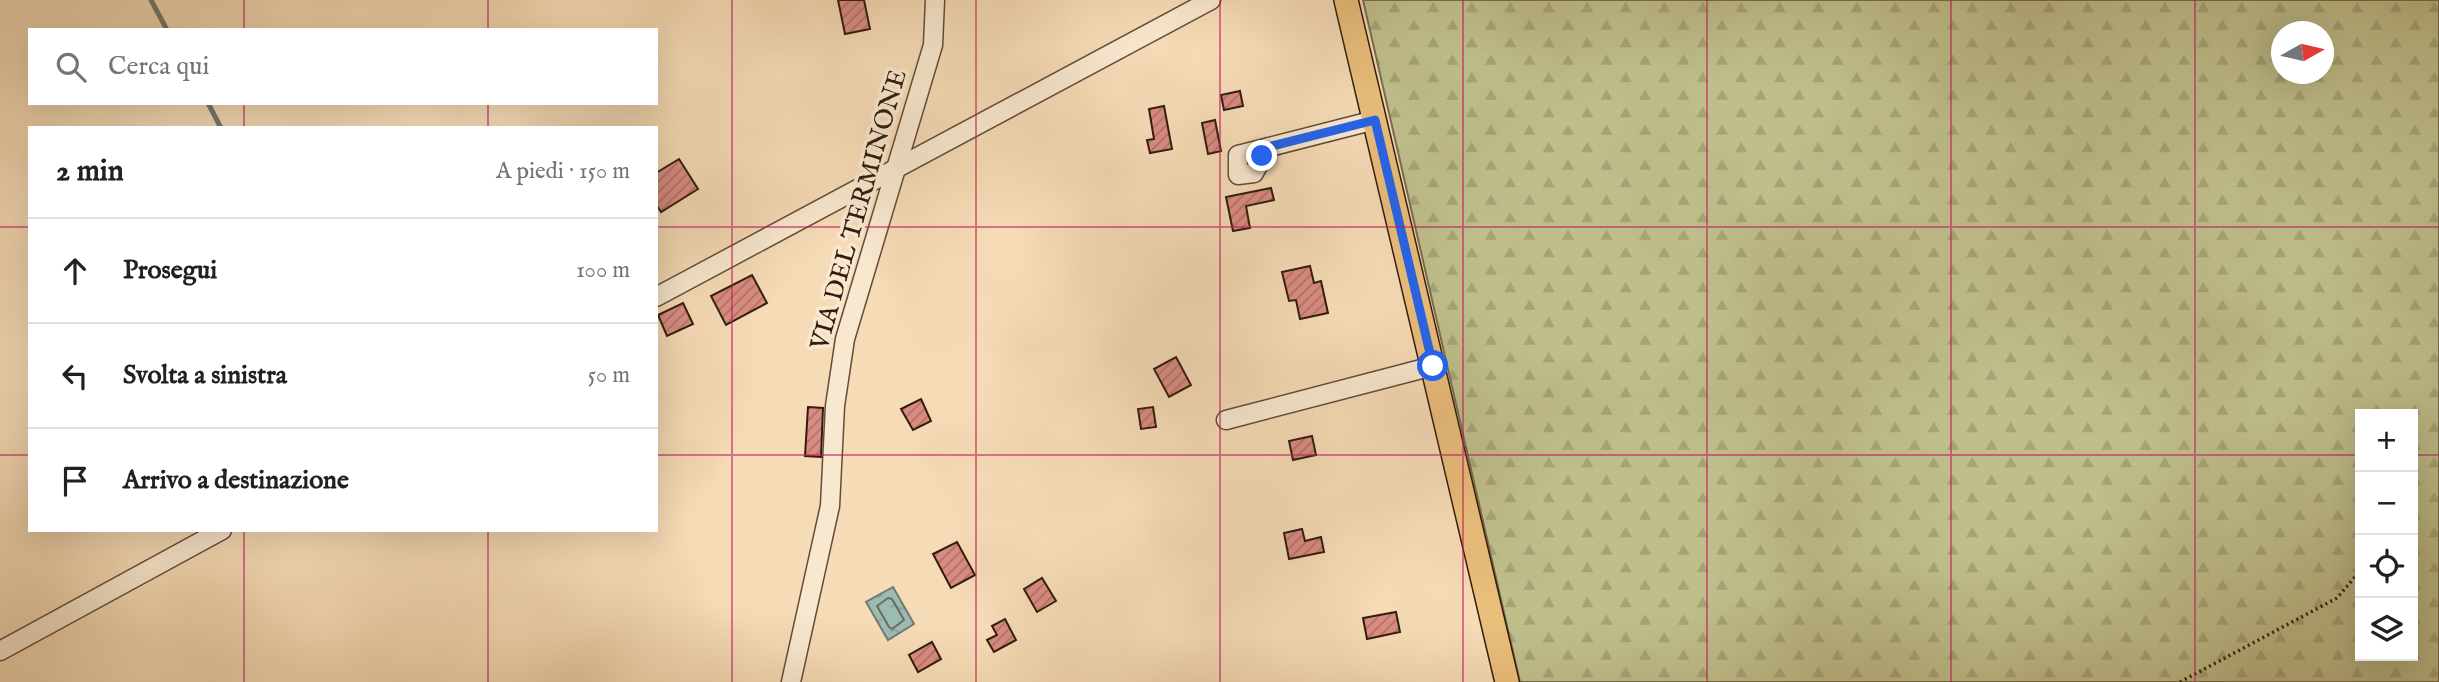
<!DOCTYPE html>
<html lang="it">
<head>
<meta charset="utf-8">
<style>
	:root { --surface:#fff; --page:#f6f6f6; --text:#202124; --muted:#757577; --line:#e0e0e0 }
	body { margin:0; font-family:"IM FELL English",serif; background:var(--page); color:var(--text) }
	.controls { position:absolute; right:21px; bottom:21px; display:grid; overflow:hidden; border-radius:0px; box-shadow:0 7px 28px #0002 }
	.controls button { width:63px; height:63px; display:grid; place-items:center; padding:0; border:0; border-bottom:2px solid var(--line); background:var(--surface); color:var(--text); font:35px sans-serif }
	.compass { position:absolute; left:2271px; top:21px; width:63px; height:63px; border-radius:50%; background:var(--surface); box-shadow:0 7px 28px #0002; rotate:82deg }
	.stop { position:absolute; width:21px; height:21px; margin:-16px; border:5px solid #2563eb; border-radius:50%; background:#fff }
	.stop.end { background:#2563eb; border-color:#fff; box-shadow:0 2px 7px #0008 }
	.list { margin:0; padding:0; list-style:none }
	h2 { display:flex; justify-content:space-between; align-items:center; height:91px; margin:0; padding:0 28px; font-size:30px }
	h2 small { font-size:23px; font-weight:400; color:var(--muted) }
	.list li { display:grid; grid-template-columns:46px 1fr auto; gap:21px; align-items:center; box-sizing:border-box; height:105px; padding:0 28px; border-top:2px solid var(--line) }
	.list b { display:block; font-size:26px; white-space:nowrap }
	.list em { font-size:23px; font-style:normal; color:var(--muted) }
	.icon { flex:none; width:38px; height:38px; fill:none; stroke:currentColor; stroke-width:2; stroke-linecap:round; stroke-linejoin:round }
	.map { position:relative; flex:none; width:2439px; height:682px; overflow:hidden }
	.search { position:absolute; background:var(--surface); box-shadow:0 7px 28px #0002; left:28px; top:28px; width:630px; height:77px; display:flex; align-items:center; gap:18px; box-sizing:border-box; padding:0 24px; border-radius:0px; color:var(--muted); font-size:26px }
	.panel { position:absolute; background:var(--surface); box-shadow:0 7px 28px #0002; left:28px; top:126px; width:630px; height:406px; border-radius:0px }
	.map>svg:first-child { display:block }
	.forest { fill:url(#forest-firs); stroke:#796d4d; stroke-width:2; fill-rule:evenodd }
	.water { fill:url(#water-ripples); stroke:#727b70; stroke-width:2 }
	.lines { fill:none; stroke-linecap:round; stroke-linejoin:round }
	.shore { stroke:#686b60; stroke-width:2 }
	.stream { stroke:#727b70; stroke-width:5 }
	.building { fill:url(#building-hatch); stroke:#331b0e; stroke-width:2 }
	.minor-casing { stroke:#644b38; stroke-width:21 }
	.major-casing { stroke:#331b0e; stroke-width:26 }
	.path { stroke:#331b0e; stroke-width:3.5; stroke-dasharray:2 3.5; stroke-linecap:butt }
	.minor { stroke:#f8e8d0; stroke-width:18 }
	.major { stroke:#eabe7b; stroke-width:23 }
	.route { stroke:#2563eb; stroke-width:9 }
	.grid { fill:none; stroke:#c2185b; stroke-width:2; stroke-opacity:0.55 }
	.labels { text-anchor:middle; dominant-baseline:central; stroke-width:7; stroke-linejoin:round; paint-order:stroke }
	.street-label { font-size:26px; fill:#331b0e; stroke:#f8e8d0 }
</style>
</head>
<body>
<div class="map">
<svg width="2439" height="682" viewBox="0 0 2439 682">
	<defs>
		<pattern id="forest-firs" width="22" height="20" patternUnits="userSpaceOnUse" patternTransform="scale(1.75)"><rect width="22" height="20" fill="#bfbf8c"/><path d="M5 1l3.5 6h-7zM16 11l3.5 6h-7z" fill="#a5a478"/></pattern>
		<pattern id="water-ripples" width="26" height="14" patternUnits="userSpaceOnUse" patternTransform="scale(1.75)"><rect width="26" height="14" fill="#9cbbb2"/><path d="M2 4q2-2 4 0t4 0M15 11q2-2 4 0t4 0" fill="none" stroke="#87a098"/></pattern>
		<pattern id="building-hatch" width="6" height="6" patternUnits="userSpaceOnUse" patternTransform="scale(1.75)"><rect width="6" height="6" fill="#da8c82"/><path d="M-1 1l2-2M0 6l6-6M5 7l2-2" fill="none" stroke="#b17269"/></pattern>
	</defs>
	<rect width="100%" height="100%" fill="#f5dbb6"/>
	<filter id="stains"><feTurbulence type="fractalNoise" baseFrequency=".00286" numOctaves="4"/><feColorMatrix values="0 0 0 0 .2 0 0 0 0 .09 0 0 0 0 .02 0 0 0 .5 -.17"/></filter>
	<radialGradient id="worn" r=".72"><stop offset=".6" stop-color="#630" stop-opacity="0"/><stop offset="1" stop-color="#630" stop-opacity=".3"/></radialGradient>
	<!-- forest -->
	<path class="forest" d="M1363,0h1076v682h-919zM2282,32h42v42h-42zM2360,414h53v242h-53z"/>
	<!-- water -->
	<path class="water" d="M893,587l21,37 -26,16 -22,-38z"/>
	<g class="lines">
		<!-- shore -->
		<path class="shore" d="M888,598l4,1 12,21 -12,9 -3,-2 -12,-21z"/>
		<!-- stream -->
		<g class="stream">
			<path d="M151,0l16,30"/>
			<path d="M208,103l13,25"/>
		</g>
	</g>
	<!-- building -->
	<g class="building">
		<path d="M838,0h26l6,29 -25,5z"/>
		<path d="M1240,91l3,15 -19,4 -3,-15z"/>
		<path d="M1164,106l8,43 -22,4 -3,-13 7,-1 -5,-30z"/>
		<path d="M1215,120l6,31 -13,3 -6,-31z"/>
		<path d="M679,159l19,30 -37,23 -5,-8v-31z"/>
		<path d="M1271,188l3,12 -28,6 4,22 -17,3 -7,-34z"/>
		<path d="M1310,266l4,17 7,-2 7,32 -28,6 -4,-19 -7,1 -7,-29z"/>
		<path d="M752,275l15,28 -41,22 -15,-29z"/>
		<path d="M683,303l10,21 -26,12 -9,-21z"/>
		<path d="M1176,357l15,28 -22,12 -15,-28z"/>
		<path d="M921,399l10,22 -18,9 -12,-21z"/>
		<path d="M808,407l15,1 -2,49 -16,-1z"/>
		<path d="M1153,407l3,20 -15,2 -3,-20z"/>
		<path d="M1312,436l4,19 -23,5 -4,-19z"/>
		<path d="M1302,529l3,12 16,-4 3,15 -35,7 -5,-26z"/>
		<path d="M957,542l18,33 -24,13 -18,-34z"/>
		<path d="M1042,578l14,23 -19,11 -13,-23z"/>
		<path d="M1396,612l4,20 -33,7 -4,-21z"/>
		<path d="M1005,619l11,21 -22,12 -7,-12 10,-5 -5,-9z"/>
		<path d="M932,642l9,17 -23,13 -9,-17z"/>
	</g>
	<g class="lines">
		<defs>
			<g id="minor">
				<path d="M1268,147l-14,26 -16,2v-20l137,-35"/>
				<path d="M656,297l555,-297"/>
				<path d="M1226,420l207,-54"/>
				<path d="M0,651l222,-121"/>
				<path d="M791,682l39,-176 5,-100 10,-67 88,-294 2,-45"/>
			</g>
			<path id="major" d="M1346,0l161,682"/>
		</defs>
		<!-- minor casing -->
		<use href="#minor" class="minor-casing"/>
		<!-- major casing -->
		<use href="#major" class="major-casing"/>
		<!-- path -->
		<path class="path" d="M2180,682l157,-84 23,-27"/>
		<!-- minor -->
		<use href="#minor" class="minor"/>
		<!-- major -->
		<use href="#major" class="major"/>
	</g>
	<g class="lines">
		<!-- route -->
		<path class="route" d="M1262,156l6,-9 107,-27 58,246"/>
	</g>
	<!-- grid -->
	<path class="grid" d="M244,0v30M488,0v30M732,0v682M976,0v682M1220,0v682M1463,0v682M1707,0v682M1951,0v682M2195,0v682M244,103v25M488,103v25M0,227h30M656,227h1783M0,455h30M656,455h1704M2413,455h26M244,530v152M488,530v152"/>
	<g class="labels">
		<!-- street labels -->
		<g class="street-label">
			<text transform="translate(859 210) rotate(-74)">VIA DEL TERMINONE</text>
		</g>
	</g>
	<rect width="100%" height="100%" filter="url(#stains)"/>
	<rect width="100%" height="100%" fill="url(#worn)"/>
</svg>
<div class="controls">
<button>+</button>
<button>−</button>
<button><svg class="icon" aria-label="locate" viewBox="0 0 24 24"><circle cx="12" cy="12" r="6"/><path d="M12 2v4M12 18v4M2 12h4M18 12h4"/></svg></button>
<button><svg class="icon" aria-label="layers" viewBox="0 0 24 24"><path d="M12 4l9 5-9 5-9-5zM3 14l9 5 9-5"/></svg></button>
</div>
<svg class="compass" viewBox="-18 -18 36 36"><path d="M0-13l5 13h-10z" fill="#e53935"/><path d="M0 13l5-13h-10z" fill="#757577"/></svg>
<div class="stop" style="left:1433px;top:366px"></div>
<div class="stop end" style="left:1262px;top:156px"></div>
<div class="search"><svg class="icon" aria-label="search" viewBox="0 0 24 24"><circle cx="10" cy="10" r="6"/><path d="M15 15l6 6"/></svg>Cerca qui</div>
<section class="panel">
<h2>2 min<small>A piedi · 150 m</small></h2>
<ul class="list">
<li><svg class="icon" aria-label="ahead" viewBox="0 0 24 24"><path d="M12 20V5M6 11l6-6 6 6"/></svg><div><b>Prosegui</b></div><em>100 m</em></li>
<li><svg class="icon" aria-label="left" viewBox="0 0 24 24"><path d="M17 20v-9H6M10 6l-5 5 5 5"/></svg><div><b>Svolta a sinistra</b></div><em>50 m</em></li>
<li><svg class="icon" aria-label="arrive" viewBox="0 0 24 24"><path d="M6 21V4h12l-3 4 3 4H6"/></svg><div><b>Arrivo a destinazione</b></div></li>
</ul>
</section>
</div>
</body>
</html>
